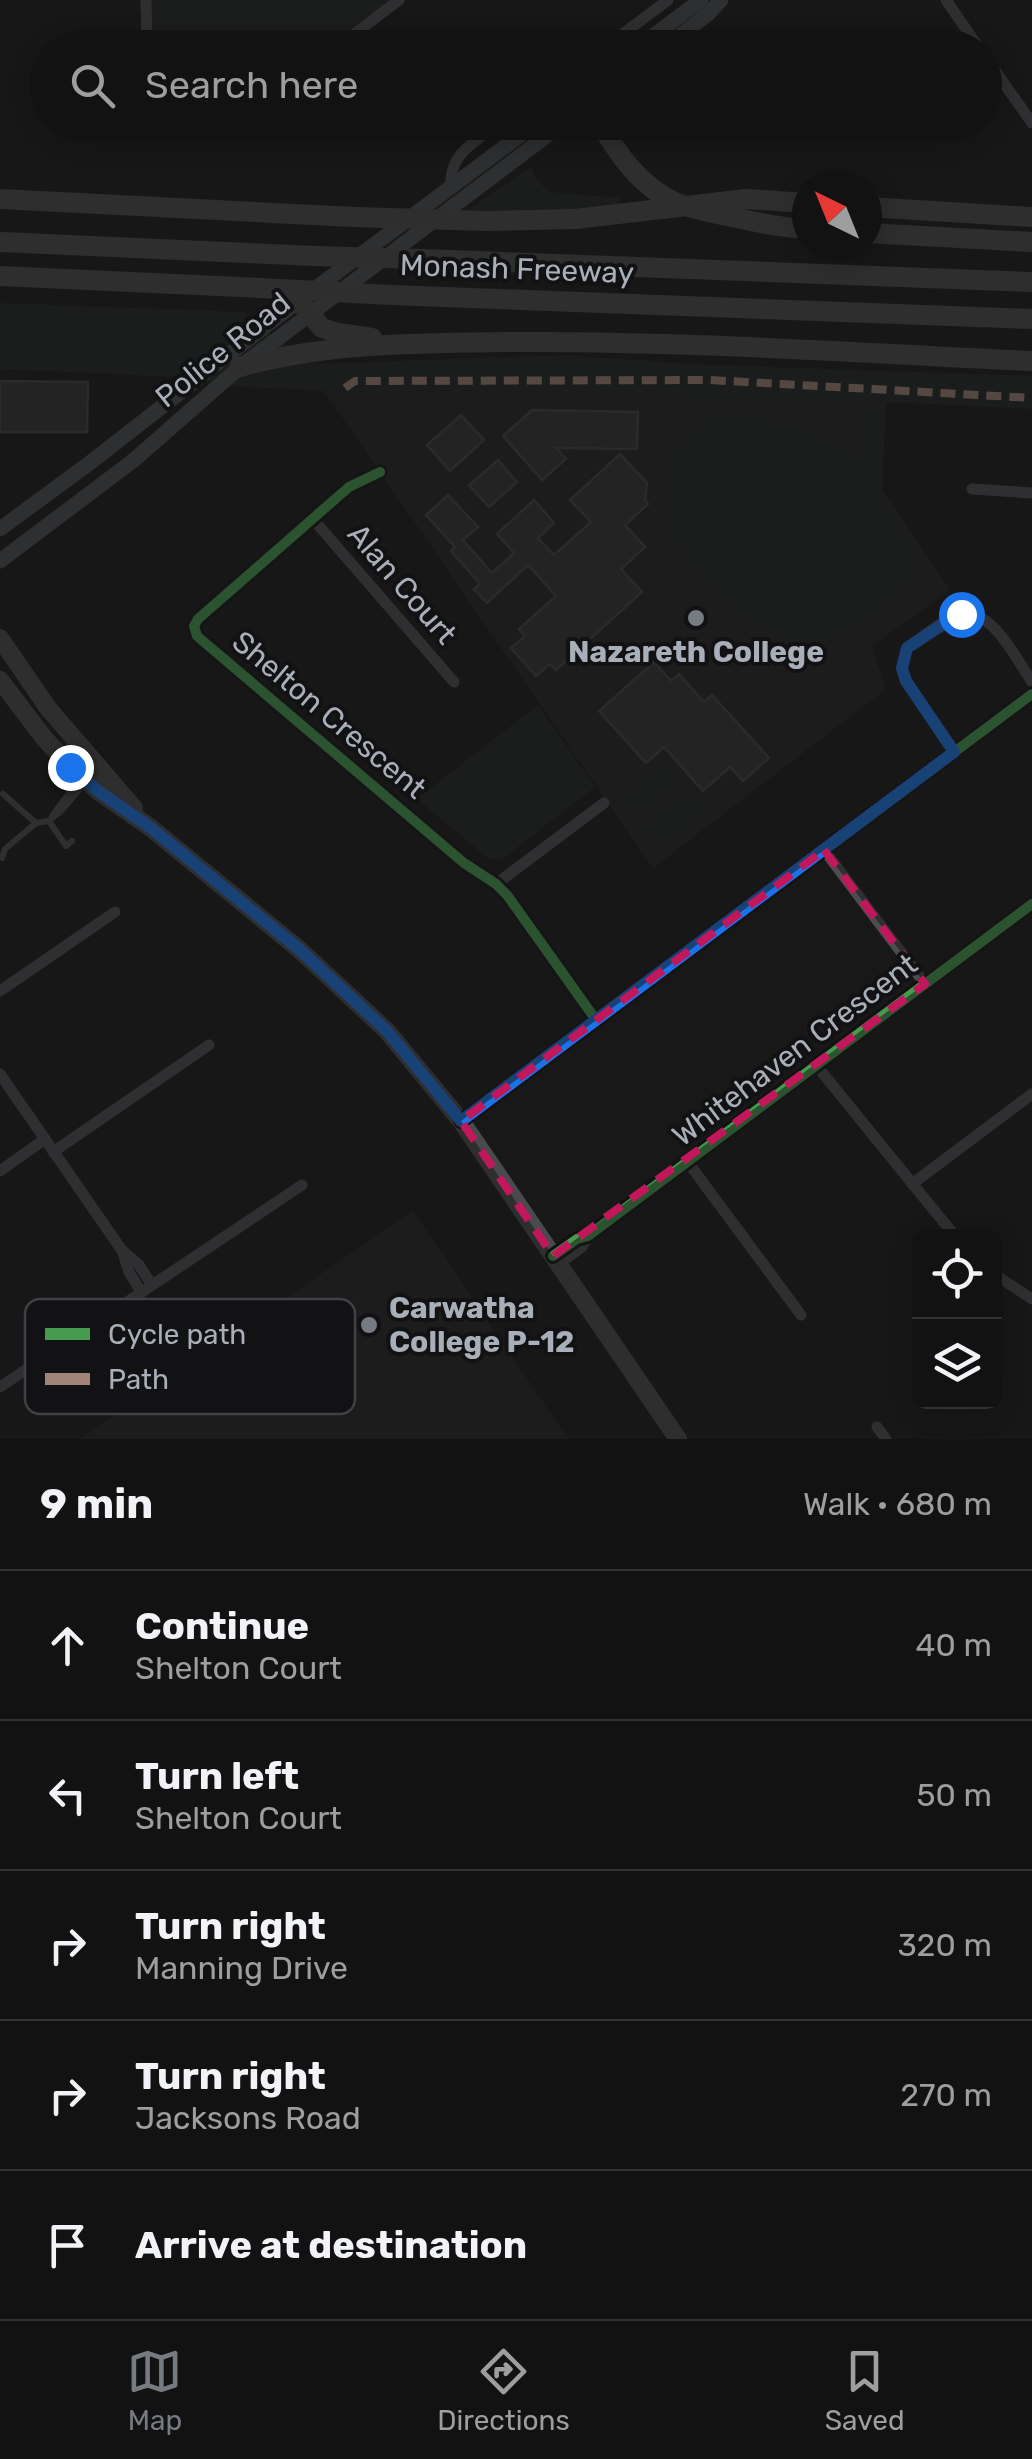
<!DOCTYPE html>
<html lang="en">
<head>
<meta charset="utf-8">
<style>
	:root { --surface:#121212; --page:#1b1b1b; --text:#f1f3f6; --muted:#9c9e9f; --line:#313232; --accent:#767a81 }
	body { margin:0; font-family:Rubik,sans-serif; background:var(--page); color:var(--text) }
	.controls { position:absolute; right:30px; bottom:30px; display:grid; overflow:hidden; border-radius:15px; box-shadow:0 5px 25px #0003 }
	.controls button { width:90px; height:90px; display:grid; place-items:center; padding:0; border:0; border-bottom:2px solid var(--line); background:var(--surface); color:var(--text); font:50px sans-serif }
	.compass { position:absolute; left:792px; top:170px; width:90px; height:90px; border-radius:50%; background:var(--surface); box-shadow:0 5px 25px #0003; rotate:317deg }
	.stop { position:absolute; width:30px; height:30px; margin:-22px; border:8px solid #1a73e8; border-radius:50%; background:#fff }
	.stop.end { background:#1a73e8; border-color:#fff; box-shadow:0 2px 10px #0008 }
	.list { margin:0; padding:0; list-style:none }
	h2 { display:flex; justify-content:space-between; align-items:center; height:130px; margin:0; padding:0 40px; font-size:42px }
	h2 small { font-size:32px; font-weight:400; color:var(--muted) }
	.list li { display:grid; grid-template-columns:65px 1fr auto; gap:30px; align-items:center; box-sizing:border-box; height:150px; padding:0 40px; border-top:2px solid var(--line) }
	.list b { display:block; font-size:38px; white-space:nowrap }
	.list p { margin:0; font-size:32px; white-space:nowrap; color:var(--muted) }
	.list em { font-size:32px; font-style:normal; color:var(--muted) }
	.icon { flex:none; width:55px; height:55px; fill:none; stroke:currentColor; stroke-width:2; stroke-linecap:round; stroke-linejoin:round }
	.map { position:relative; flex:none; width:1032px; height:1439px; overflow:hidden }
	.search { position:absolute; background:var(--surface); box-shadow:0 5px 25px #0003; left:30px; right:30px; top:30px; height:110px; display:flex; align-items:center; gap:25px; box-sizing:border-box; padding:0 35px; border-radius:55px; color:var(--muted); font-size:38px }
	.sheet { height:880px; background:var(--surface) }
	nav { display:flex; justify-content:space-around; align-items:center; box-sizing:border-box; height:140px; border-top:2px solid var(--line); background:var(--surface); font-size:28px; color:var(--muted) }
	nav a { display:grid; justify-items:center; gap:5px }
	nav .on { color:var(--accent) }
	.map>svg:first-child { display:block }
	.built { fill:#222224 }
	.green { fill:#1e251f }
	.building { fill:#313132; stroke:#404144; stroke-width:2.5 }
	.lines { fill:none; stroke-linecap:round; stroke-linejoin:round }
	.lane { stroke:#4c4d51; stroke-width:6 }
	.street { stroke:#4c4d51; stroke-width:11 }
	.secondary { stroke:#4b4c4f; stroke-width:15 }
	.primary { stroke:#494a4d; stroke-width:18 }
	.highway { stroke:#4a4a4d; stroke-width:20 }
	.highway-bridge { stroke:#4a4a4d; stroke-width:20 }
	.quiet { stroke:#a18479; stroke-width:8; stroke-dasharray:15 8; stroke-linecap:butt }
	.cycleway-casing { stroke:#121214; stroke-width:16 }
	.cycleway { stroke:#469c4c; stroke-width:10 }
	.route { stroke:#1a73e8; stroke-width:12 }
	.marked { fill:none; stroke:#c2185b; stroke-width:8; stroke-dasharray:20 12; stroke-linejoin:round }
	.poi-dot { fill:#767a81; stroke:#121214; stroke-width:4 }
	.labels { text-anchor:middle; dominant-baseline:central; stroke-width:8; stroke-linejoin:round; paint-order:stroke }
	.street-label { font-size:30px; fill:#a9afb9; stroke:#121214 }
	.poi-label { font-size:30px; font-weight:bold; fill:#a9afb9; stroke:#121214 }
	.key { fill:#121214; stroke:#3f4146; stroke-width:2.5 }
	.key-label { font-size:28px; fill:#a9afb9 }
</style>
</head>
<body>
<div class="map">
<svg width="1032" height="1439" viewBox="0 0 1032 1439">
	<rect width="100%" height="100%" fill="#181818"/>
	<!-- built -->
	<g class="built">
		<path d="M324,391l562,11 -4,88 68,100 -78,56 14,43 -233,179z"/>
		<path d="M413,1211l155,228h-488z"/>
	</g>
	<!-- green -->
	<g class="green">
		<path d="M146,0h253l-63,48 -189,-1z"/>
		<path d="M531,167l4,10 13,15 73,6 -1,10 -108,5 -46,-2z"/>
		<path d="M0,303l244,9 66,52 255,-9 145,10 322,11v33l-146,-7 -562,-11 -77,-4 -70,-10 -169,-8 -8,2z"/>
		<path d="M864,405l19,1c-1,20 -3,40 -4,61 0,7 -2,16 -1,23 4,23 41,47 41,72 -1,15 -14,28 -24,38 -52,57 -112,53 -168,4 -20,-21 -45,-46 -58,-72 -14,-29 -14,-61 7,-86 8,-9 17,-21 27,-27 31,-18 96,3 126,19 11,6 20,15 29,24z"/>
		<path d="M538,705l57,82 -94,73 -13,-2 -71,-59z"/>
		<path d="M662,761l20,22 -44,40 -20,-23z"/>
		<path d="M686,787l20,23 -45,39 -20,-22z"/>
	</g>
	<!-- building -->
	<g class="building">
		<path d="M0,381l88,1 -1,50h-87z"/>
		<path d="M532,410l106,2 -1,37 -81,-1 10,11 -24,21 -39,-44z"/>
		<path d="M461,415l23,25 -34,31 -23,-26z"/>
		<path d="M620,454l27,29 -2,17 3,4 -23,21 20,22 -24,22 21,23 -86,78 -6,-6 -14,12 -25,-28 14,-12 -6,-7 37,-33 -28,-31 -41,38 -13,-14 6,-5 -29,-33 4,-4 -29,-32 22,-20 30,32 -15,13 29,33 22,-20 -17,-19 37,-34 20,23 -16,15 16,17 37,-33 -21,-22z"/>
		<path d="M498,460l19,22 -28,25 -20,-22z"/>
		<path d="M654,662l17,19 8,-7 25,28 8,-7 57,63 -26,23 -13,-14 -27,24 -39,-44 -18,16 -47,-52z"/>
	</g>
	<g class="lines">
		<!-- lane -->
		<g class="lane">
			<path d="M3,794l33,29"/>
			<path d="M52,816l28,-38"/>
			<path d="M49,821l17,25 6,-5"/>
			<path d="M2,858l3,-9 31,-26 13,-2 13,-11 24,-28"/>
		</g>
		<!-- street -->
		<g class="street">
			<path d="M146,0l1,48"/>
			<path d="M946,0l33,48"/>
			<path d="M336,48l63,-48"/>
			<path d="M604,48l64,-48"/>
			<path d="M984,55l48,68"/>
			<path d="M984,94l19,-12"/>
			<path d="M451,188c-3,-35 25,-47 51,-66"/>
			<path d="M380,472l-31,15 -151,132 -4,7 3,10 267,227 32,21 11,11 89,125"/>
			<path d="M972,489l60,4"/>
			<path d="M312,518l142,164"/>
			<path d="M955,752l-49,-71 -4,-13 5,-20c13,-9 39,-31 54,-34 31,-6 56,46 71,68"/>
			<path d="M824,850l101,134"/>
			<path d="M496,884l108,-81"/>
			<path d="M0,991l115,-79"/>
			<path d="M816,1065l139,171"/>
			<path d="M0,1074l121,175 18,16 13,20"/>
			<path d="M461,1121l571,-427"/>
			<path d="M53,1152l156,-107"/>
			<path d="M687,1161l114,154"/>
			<path d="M0,1171l45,-32"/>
			<path d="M912,1184l120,-90"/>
			<path d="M123,1253l6,19 12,20"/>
			<path d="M553,1256l24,-17 11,-3 444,-332"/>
			<path d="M558,1264l24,-17 6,-11"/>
			<path d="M994,1274l38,25"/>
			<path d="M0,1387l302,-202"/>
			<path d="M877,1427l9,12"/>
		</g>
		<!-- secondary -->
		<g class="secondary">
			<path d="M637,48l64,-48"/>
			<path d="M664,48l45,-35 12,-13"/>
			<path d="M0,529l91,-67 177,-138 270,-202"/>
			<path d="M0,561l134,-101 106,-93 325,-245"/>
		</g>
		<!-- primary -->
		<g class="primary">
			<path d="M0,638l48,70 86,100"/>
			<path d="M0,680l44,58 27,29 27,24 53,37 149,122 87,81 74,90 217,318"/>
		</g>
		<!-- highway -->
		<g class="highway">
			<path d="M600,122c16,31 42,66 75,80 19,8 42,12 62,16 23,5 46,10 70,11"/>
			<path d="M0,199l354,18"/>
			<path d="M746,199l61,4"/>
			<path d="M867,207l165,10"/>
			<path d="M487,221l88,-2 86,-10"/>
			<path d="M867,233l165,9"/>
			<path d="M0,242l315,14"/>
			<path d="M451,260l581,22"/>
			<path d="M0,276l261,12"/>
			<path d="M391,295l641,24"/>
			<path d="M299,301l23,27 16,5 34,5"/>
			<path d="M240,367c89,-25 182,-24 273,-25 173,-1 346,11 519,19"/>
		</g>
		<!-- highway-bridge -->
		<g class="highway-bridge">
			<path d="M661,209l85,-10"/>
			<path d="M354,217l133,4"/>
			<path d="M315,256l136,4"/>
			<path d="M261,288l130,7"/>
		</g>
		<!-- quiet -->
		<path class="quiet" d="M345,388l10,-7 355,-1 322,18"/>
		<defs>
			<g id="cycleway">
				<path d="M380,472l-31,15 -151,132 -4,7 3,10 267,227 32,21 11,11 89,125"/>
				<path d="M461,1121l571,-427"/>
				<path d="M553,1256l24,-17 11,-3 444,-332"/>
			</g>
		</defs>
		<!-- cycleway casing -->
		<use href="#cycleway" class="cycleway-casing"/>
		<!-- cycleway -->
		<use href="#cycleway" class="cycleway"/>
	</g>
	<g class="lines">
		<!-- route -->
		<path class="route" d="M70,767l28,24 53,37 149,122 87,81 74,90 493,-369 -48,-71 -4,-13 5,-20 47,-31 7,-3"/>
	</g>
	<!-- marked area -->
	<path d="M0 0H1032V1439H0ZM824,850l101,134 -372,272 -92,-135z" fill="#181818" fill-opacity=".55" fill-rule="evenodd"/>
	<path class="marked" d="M824,850l101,134 -372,272 -92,-135z"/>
	<!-- markers -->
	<g class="poi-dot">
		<circle cx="696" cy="618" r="10"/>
		<circle cx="369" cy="1325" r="10"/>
	</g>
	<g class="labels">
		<!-- street labels -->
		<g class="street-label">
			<text transform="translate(517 269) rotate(2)">Monash Freeway</text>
			<text transform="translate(223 350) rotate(-39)">Police Road</text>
			<text transform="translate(402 584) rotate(49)">Alan Court</text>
			<text transform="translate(329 715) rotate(40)">Shelton Crescent</text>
			<text transform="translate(795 1050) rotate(-37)">Whitehaven Crescent</text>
		</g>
		<!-- poi labels -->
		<g class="poi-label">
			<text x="696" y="652">Nazareth College</text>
			<text x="389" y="1308" text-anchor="start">Carwatha<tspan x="389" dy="34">College P-12</tspan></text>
		</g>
	</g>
	<!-- legend -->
	<rect x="25" y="1299" width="330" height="115" rx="15" class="key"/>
	<rect x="45" y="1328" width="45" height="12" fill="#469c4c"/>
	<rect x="45" y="1373" width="45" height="12" fill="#a18479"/>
	<g class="key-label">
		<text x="108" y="1344">Cycle path</text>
		<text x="108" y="1389">Path</text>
	</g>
</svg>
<div class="controls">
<button><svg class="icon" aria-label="locate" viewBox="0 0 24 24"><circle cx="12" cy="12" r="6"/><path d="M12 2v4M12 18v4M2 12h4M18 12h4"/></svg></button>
<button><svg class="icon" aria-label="layers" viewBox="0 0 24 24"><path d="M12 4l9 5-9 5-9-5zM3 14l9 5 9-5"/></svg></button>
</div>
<svg class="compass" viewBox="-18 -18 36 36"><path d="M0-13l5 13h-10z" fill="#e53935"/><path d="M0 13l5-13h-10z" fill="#9c9e9f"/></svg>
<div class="stop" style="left:961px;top:614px"></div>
<div class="stop end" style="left:70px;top:767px"></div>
<div class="search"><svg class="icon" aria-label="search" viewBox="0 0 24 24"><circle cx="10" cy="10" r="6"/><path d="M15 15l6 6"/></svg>Search here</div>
</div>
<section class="sheet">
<h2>9 min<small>Walk · 680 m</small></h2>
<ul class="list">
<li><svg class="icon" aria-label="ahead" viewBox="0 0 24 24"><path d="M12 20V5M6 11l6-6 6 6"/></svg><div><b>Continue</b><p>Shelton Court</p></div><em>40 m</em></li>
<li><svg class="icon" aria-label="left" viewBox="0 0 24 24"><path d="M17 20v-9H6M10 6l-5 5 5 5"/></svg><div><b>Turn left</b><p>Shelton Court</p></div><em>50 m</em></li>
<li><svg class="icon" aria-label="right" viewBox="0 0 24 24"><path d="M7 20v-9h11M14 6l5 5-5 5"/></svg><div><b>Turn right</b><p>Manning Drive</p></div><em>320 m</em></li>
<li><svg class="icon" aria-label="right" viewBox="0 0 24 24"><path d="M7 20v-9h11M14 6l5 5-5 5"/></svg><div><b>Turn right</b><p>Jacksons Road</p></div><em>270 m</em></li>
<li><svg class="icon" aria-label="arrive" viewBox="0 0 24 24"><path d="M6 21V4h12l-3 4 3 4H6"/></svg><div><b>Arrive at destination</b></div></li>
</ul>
</section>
<nav>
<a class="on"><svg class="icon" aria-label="map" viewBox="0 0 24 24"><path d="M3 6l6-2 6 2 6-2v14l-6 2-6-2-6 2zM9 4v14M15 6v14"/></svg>Map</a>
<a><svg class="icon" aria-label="directions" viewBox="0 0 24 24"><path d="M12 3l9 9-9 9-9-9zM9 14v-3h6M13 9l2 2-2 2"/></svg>Directions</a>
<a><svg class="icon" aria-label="saved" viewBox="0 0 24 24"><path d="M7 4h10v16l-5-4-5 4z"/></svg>Saved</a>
</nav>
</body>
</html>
